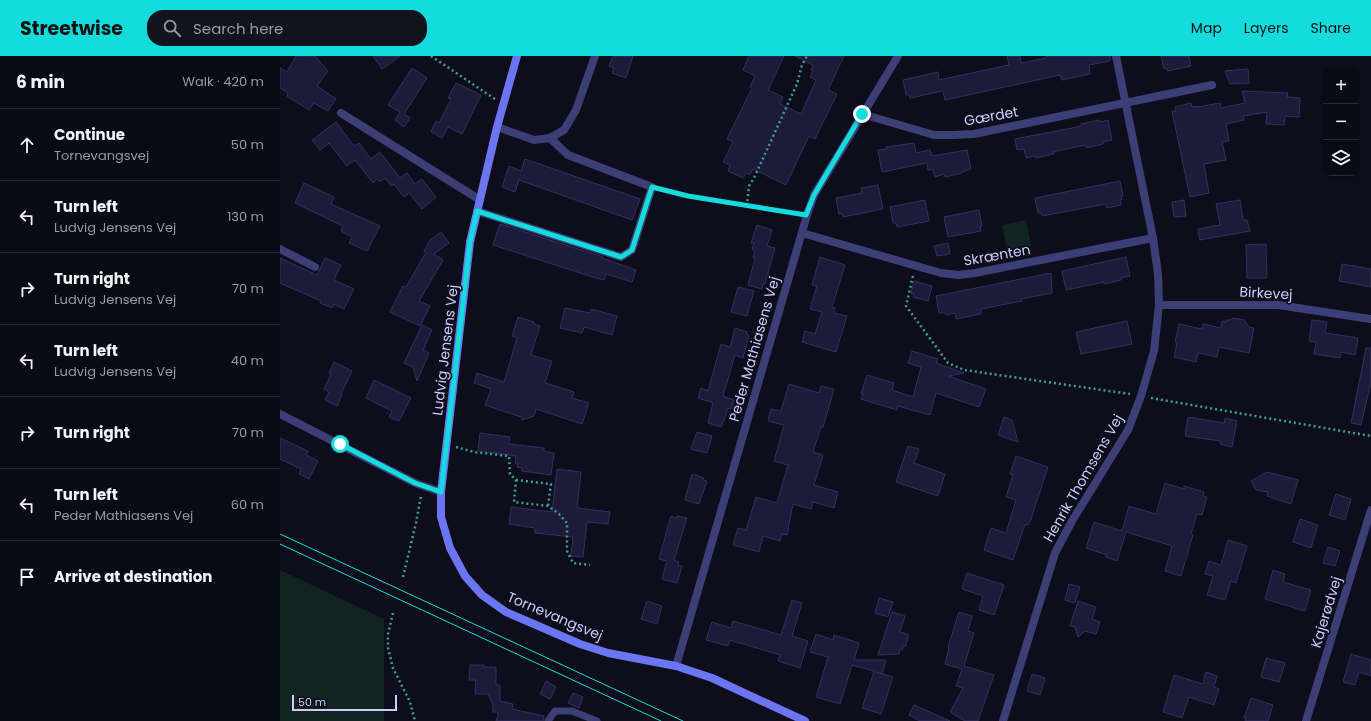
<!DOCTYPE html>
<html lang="en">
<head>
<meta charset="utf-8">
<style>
	:root { --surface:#0a0a14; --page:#13131d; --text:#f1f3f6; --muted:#999aa0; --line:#2a2b34; --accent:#15dcdc }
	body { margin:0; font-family:Poppins,sans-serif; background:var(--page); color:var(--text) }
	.controls { position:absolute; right:12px; top:12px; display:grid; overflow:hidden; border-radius:8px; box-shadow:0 1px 3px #0004 }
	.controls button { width:36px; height:36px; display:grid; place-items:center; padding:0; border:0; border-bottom:1px solid var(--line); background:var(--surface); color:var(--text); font:20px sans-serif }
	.scale { position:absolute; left:12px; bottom:10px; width:105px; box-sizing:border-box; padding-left:4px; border:2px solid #cccbfa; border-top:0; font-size:11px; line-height:14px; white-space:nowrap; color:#cccbfa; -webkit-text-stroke:3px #0e0d1b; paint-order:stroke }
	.stop { position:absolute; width:12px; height:12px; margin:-9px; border:3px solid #15dcdc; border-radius:50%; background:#fff }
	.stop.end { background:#15dcdc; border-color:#fff; box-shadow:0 1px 4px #0008 }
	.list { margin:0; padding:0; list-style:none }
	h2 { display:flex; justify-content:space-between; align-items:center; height:52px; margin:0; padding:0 16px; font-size:17px }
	h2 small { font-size:13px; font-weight:400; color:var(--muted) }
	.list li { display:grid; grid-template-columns:26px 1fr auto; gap:12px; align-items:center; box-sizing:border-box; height:72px; padding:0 16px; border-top:1px solid var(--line) }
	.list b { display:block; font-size:15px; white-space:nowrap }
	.list p { margin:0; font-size:13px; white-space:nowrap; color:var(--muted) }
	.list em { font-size:13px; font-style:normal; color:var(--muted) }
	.icon { flex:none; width:22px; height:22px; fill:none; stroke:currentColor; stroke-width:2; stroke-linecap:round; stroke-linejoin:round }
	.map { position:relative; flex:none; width:1091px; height:665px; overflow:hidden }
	header { display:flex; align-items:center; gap:24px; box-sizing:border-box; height:56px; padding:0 20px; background:var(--accent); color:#111 }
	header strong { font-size:19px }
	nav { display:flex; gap:22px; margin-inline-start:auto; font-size:14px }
	.search { width:280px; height:36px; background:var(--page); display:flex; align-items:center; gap:10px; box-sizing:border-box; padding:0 14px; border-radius:16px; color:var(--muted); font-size:15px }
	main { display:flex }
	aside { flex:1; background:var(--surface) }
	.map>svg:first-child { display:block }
	.green { fill:#102421 }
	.building { fill:#1e1a3a; stroke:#342f63 }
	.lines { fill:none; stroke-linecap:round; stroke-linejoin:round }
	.path { stroke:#37a291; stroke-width:2.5; stroke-dasharray:2 3; stroke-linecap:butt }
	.lane { stroke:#3c3f75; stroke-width:7 }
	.street { stroke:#3c3f75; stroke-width:8 }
	.secondary { stroke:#6b75f1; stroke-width:8 }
	.tram { stroke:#15dcdc; stroke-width:1 }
	.route { stroke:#15dcdc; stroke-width:5 }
	.labels { text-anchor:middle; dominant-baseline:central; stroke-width:3.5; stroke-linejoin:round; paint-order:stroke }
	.street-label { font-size:14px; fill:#cccbfa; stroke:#0e0d1b }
</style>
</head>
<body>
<header>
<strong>Streetwise</strong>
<div class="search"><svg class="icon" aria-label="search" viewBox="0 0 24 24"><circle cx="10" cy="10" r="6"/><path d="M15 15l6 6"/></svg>Search here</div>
<nav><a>Map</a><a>Layers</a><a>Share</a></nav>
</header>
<main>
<aside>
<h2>6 min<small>Walk · 420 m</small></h2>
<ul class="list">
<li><svg class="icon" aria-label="ahead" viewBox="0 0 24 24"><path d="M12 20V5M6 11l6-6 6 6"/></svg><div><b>Continue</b><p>Tornevangsvej</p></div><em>50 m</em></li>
<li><svg class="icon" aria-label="left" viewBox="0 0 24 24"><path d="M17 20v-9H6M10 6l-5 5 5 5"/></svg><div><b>Turn left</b><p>Ludvig Jensens Vej</p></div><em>130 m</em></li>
<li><svg class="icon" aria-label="right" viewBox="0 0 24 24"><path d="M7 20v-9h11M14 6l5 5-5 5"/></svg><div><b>Turn right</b><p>Ludvig Jensens Vej</p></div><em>70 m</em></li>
<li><svg class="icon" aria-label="left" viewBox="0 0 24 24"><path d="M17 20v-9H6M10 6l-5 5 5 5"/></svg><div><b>Turn left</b><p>Ludvig Jensens Vej</p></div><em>40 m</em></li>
<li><svg class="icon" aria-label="right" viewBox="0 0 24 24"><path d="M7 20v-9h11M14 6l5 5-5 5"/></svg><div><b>Turn right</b></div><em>70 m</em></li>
<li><svg class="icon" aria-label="left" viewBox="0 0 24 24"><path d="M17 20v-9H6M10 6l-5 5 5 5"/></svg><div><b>Turn left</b><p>Peder Mathiasens Vej</p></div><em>60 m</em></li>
<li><svg class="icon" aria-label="arrive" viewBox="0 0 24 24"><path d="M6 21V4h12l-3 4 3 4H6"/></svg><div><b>Arrive at destination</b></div></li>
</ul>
</aside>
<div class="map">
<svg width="1091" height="665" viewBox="0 0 1091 665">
	<rect width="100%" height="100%" fill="#0e0d1b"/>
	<!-- green -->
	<g class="green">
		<path d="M746,164l5,26 -24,5 -5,-26z"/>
		<path d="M0,514l104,49v102h-104z"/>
	</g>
	<!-- building -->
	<g class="building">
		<path d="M16,0h19l13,15 -11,15 19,13 -8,12 -14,-8 -5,7 -22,-14 1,-3 -8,-5v-20l7,4z"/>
		<path d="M93,0h27l-18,13z"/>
		<path d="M333,0h20l-7,22 -14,-5 2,-5 -5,-2z"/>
		<path d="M469,0h35l-16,34 15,7 -3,7 21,10 15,-34 -6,-3 3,-6 -2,-1 2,-5 -18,-9h49l-16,34 9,4 -22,45 -6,-3 -23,49 -33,-16 -3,6 -4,-2 -3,5 -15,-7 2,-6 -7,-3 10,-20 -6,-3 25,-51 -2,-1 5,-11 -12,-6z"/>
		<path d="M727,0h13l1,7 25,-5v-2h64v5l-21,4 1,9 -28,6 -2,-5 -115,25 -2,-9 -33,7 -1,-3h-3l-3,-15 35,-8 1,8 70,-15z"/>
		<path d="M881,0h28l2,10 -23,5 -1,-3 -3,1z"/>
		<path d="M132,12l15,10 -23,36 6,4 -6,9 -9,-7 5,-8 -12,-7z"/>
		<path d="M968,13l1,14 -19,1 -5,-13z"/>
		<path d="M176,27l25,12 -19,39 -14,-7 -6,11 -11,-6 5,-11 3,2 12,-24 -3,-1z"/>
		<path d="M962,35l46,2 -1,4 13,1 -1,19 -14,-1 -1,9 -18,-1 1,-12 -24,4 1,4 -18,4 3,17 -7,1 4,18 -22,4 5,29 -19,4 -18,-86h4l-1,-4 16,-4 1,4 6,-1v1l22,-4 1,5 24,-5z"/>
		<path d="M819,64l1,2 8,-2 4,20 -9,2v2l-17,4v-3l-20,4 -13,3 1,2 -18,4 -1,-2 -9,2 -2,-9 -7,1 -2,-11 57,-11 9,-2v-2z"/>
		<path d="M56,66l18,24 5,-3 12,16 9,-7 20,26 7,-5 8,11 7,-5 14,18 -14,12 -13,-16 -5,4 -10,-13 -3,2 -6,-8 -5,4 -3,-3 -4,4 -18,-23 -8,6 -18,-23 -9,7 -8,-10z"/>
		<path d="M634,87l2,10 14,-3 2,6 35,-6 4,19 -9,3v1l-17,4 -1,-3 -9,3 -2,-8 -5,1 -1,-7 -45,9 -4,-22 9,-1 -1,-2z"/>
		<path d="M245,103l115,40 -8,21 -113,-40 -4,12 -13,-5 7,-21 12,5z"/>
		<path d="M840,125l3,15h-2l1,4h-2l1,5 -14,3 -1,-4 -64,12 -1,-3h-3l-3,-15z"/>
		<path d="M24,127l30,14 -3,7 49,22 -13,25 -18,-8 3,-6 -11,-6 2,-5 -48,-23z"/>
		<path d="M598,129l5,24 -40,8 -1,-4 -3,1 -3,-16 26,-5 -1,-5z"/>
		<path d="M645,144l4,21 -32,6 -1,-4h-3l-3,-16z"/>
		<path d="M904,144l2,16 -12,1 -2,-15z"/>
		<path d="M960,144l3,20h4l3,11 -50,9 -2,-11 22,-4 -4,-21z"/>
		<path d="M699,154l3,16 -2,1 1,4 -33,6 -4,-20z"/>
		<path d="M220,168l103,33 -1,1 34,12 -4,12 -26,-8 -2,6 -8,-2 -103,-33z"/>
		<path d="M477,169l15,5 -5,16 8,2 -10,36h-2l-1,5 -14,-4 7,-27h-2l2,-8 -3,-1 2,-6h-3z"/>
		<path d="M161,176l8,11 -15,11 9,6 -24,41 11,5 -10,20 -30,-14 13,-26 3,1 20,-35 -2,-1 6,-11z"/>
		<path d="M668,187l2,11 -13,2 -3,-10z"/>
		<path d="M986,188l1,34h-20l-1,-33z"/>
		<path d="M540,201l25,8 -13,42 3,1 -1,5 13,3 -11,36 -34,-10 3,-11 10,3 7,-22 -12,-3 7,-23 -5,-1z"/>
		<path d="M846,201l4,19 -9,2v2l-17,4v-2l-38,8 -4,-19z"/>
		<path d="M0,202l37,17 8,-17 16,7 -7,15 20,9 -10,20 -10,-5 -2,4 -12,-5 1,-2 -41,-18z"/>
		<path d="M1062,208l29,5v18l-32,-6z"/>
		<path d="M771,217l1,20 -31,6 1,2 -41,8v5l-25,5 -1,-6 -9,2 -1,-2h-6l-3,-17z"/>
		<path d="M634,225l18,5 -4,15 -15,-4 1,-3 -3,-1z"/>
		<path d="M458,231l16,4 -7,25 -16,-4z"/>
		<path d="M285,252l25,5 1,-4 26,7 -5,19 -28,-8 -2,6 -22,-5z"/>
		<path d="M238,261l16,5v2l6,2 -9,29 21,6 -7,22 29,9 -2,6 17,5 -7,21 -46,-15 -2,7 -12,4 -1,-3 -36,-12 6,-16 -17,-6 3,-10 27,9 13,-44 -5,-2z"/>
		<path d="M954,262l10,2 5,7 5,1 -5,25 -30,-6 -2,10 -19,-4 -2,9 -22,-5 3,-14 -2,-1 4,-18 23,5 1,-5 18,4 1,-7 4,1v-2h4z"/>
		<path d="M1032,264l15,2 -2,11 33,5 -3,17 -14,-3 -1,6 -26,-4 2,-12 -7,-1z"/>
		<path d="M847,265l5,23 -51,10 -5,-22z"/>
		<path d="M142,269l10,5 -9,20 6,3 -12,28 -4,-14 -9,-4z"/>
		<path d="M455,272l12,4 -1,2 3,1 -6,23 -8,-3 -12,41 11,4 -3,9 -3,-1 -4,13h-1l-2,6 -13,-4 5,-20 -15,-5 3,-10 7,3 13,-47 9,3z"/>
		<path d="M1086,292h5v38h-1l-9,39 -10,-2z"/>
		<path d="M632,295l26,8 -2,4 28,10 -16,3 38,13 -7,18 -43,-14 -6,22 -32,-9 -1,4 -36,-11 2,-5h-2l6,-19 27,8 -2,7 21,7 8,-30 -13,-4z"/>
		<path d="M54,306l18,9 -11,23 1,1 -5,11 -12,-6 4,-8 -5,-3 7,-15 -2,-1z"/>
		<path d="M94,324l37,18 -12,23 -10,-4 3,-6 -26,-13z"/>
		<path d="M509,328l30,9 2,-7 13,3 -11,38h-2l-8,25 10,3 -9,30 24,7 -4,16 -21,-6 -2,7 -18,-5 -6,31 -5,-1 -2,7 -17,-5 -4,16 -26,-7 5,-17 8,2 10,-33 21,6 11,-38 -14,-4 10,-36 -16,-4 3,-12 10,2z"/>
		<path d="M724,361l8,3 6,22 -20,-7z"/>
		<path d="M908,361l36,6 1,-5 12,3 -5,26 -12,-3 1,-3 -36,-5z"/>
		<path d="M417,376l15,4 -5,17 -16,-4z"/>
		<path d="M200,377l30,4 -1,7 35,4v3l10,2 -3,22 -29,-4v-3l-5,-1 1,-4h-3l1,-7 -38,-5z"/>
		<path d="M0,382l28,13 -2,4 12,6 -9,18 -10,-5 2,-5 -21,-10z"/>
		<path d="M628,390l11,3 -5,14 31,11 -7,22 -42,-14z"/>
		<path d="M736,400l32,11 -17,52 -3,6 -3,-1 -12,36 -29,-10 7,-22 15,5 10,-33 -10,-3 7,-22 -3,-1z"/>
		<path d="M277,413l24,3 -4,36 33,4 -2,12 -21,-2 -4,35 -12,-1 2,-19 -38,-4v-5l-26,-4 2,-17 41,5z"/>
		<path d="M987,416l31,8 -7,24 -24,-8 1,-4 -12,-2 -5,-9z"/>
		<path d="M412,418l12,4 -1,2 4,1 -8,23 -14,-4z"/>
		<path d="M885,427l19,6v-3l20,6 -1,4 4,1 -5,18 -5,-1 -6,20 2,1 -12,41 -16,-5 7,-25 -46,-14 -9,29 -11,-4 1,-2 -21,-7 8,-26 28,9 7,-25 27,8z"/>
		<path d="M1056,438l15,5 -6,21 -16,-5z"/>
		<path d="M391,460l5,2 1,-2 10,2 -13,42 5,2 -1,3 4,1 -5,17 -15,-4 5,-18 -8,-2z"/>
		<path d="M1020,463l18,6 -7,23 -18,-6z"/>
		<path d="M948,484l19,6 -11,37 -5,-2 -6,19 -18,-5 6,-19 -8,-2 4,-13 12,4z"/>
		<path d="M1048,491l12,4 -5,15 -12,-3z"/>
		<path d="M993,514l12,4 -2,8 28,8 -6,21 -40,-12z"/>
		<path d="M687,517l37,12 -10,30 -15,-5 4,-14 -21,-7z"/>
		<path d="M789,528l11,3 -5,16 -10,-3z"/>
		<path d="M599,542l14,4 -5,15 -13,-4z"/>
		<path d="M512,544l10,3 -10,33 16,5 -8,27 -22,-7 2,-6 -50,-15 -2,6 -22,-6 6,-18 19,6 2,-7 48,14z"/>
		<path d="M367,545l15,5 -5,18 -16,-5z"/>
		<path d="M798,545l18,6 -4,12 8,3 -4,12 -11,-3 -7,6 -3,-10 -5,-1z"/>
		<path d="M612,556l13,4 -5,16 9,3 -4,12 -2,-1 -1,4 -2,-1 -1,5 -21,1z"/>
		<path d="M679,556l13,4 -4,15 6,2 -10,33 30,9 -16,46h-13l-15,-9 13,-24 -7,-2 6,-17 -17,-5 4,-16 -1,-1z"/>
		<path d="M536,578l17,6 1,-5 25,8 -5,17h32l-4,14 -6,-2 17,5 -12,37 -19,-6 12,-37 -22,-6 -12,39 -24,-7 12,-40 -18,-5z"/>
		<path d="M1071,598l20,6v16l-12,-4 -4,13 -12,-3z"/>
		<path d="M986,602l19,5 -6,19 -18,-5z"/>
		<path d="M190,609h14v2h12v18h4v16l13,3 -1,5 32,7 -1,5h-47l2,-7 -1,-2h-4v-7l-5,-11h-13l1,-14h-7z"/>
		<path d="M926,616l11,4 -3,11 5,2 -5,16 -25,-8 -7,21 -19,-6 11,-37 29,9z"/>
		<path d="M752,618l13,4 -5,17 -13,-4z"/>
		<path d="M266,625l10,6 -6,12 -10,-5z"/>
		<path d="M293,637l10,4 -4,11 -11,-5z"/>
		<path d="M971,642l22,7 -5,16h-23l1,-3h-2z"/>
		<path d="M634,649l36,16h-30l-11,-6z"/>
	</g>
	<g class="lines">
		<!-- path -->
		<g class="path">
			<path d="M151,0l64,43"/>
			<path d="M382,134l26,6 109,18"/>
			<path d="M467,150l2,-20 5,-8 43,-94 5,-19 5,-9"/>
			<path d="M633,220l-7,30 42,57 16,7 166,24"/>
			<path d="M871,342l220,38"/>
			<path d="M176,391l18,5 35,4 1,18 6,6 -2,22 34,4 11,8 8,9v28l6,12 17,2"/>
			<path d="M236,424l35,4 -3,22"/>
			<path d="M123,521l13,-54 5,-27"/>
			<path d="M113,557l-5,21v14l5,20 17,34 5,19"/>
		</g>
		<!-- lane -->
		<path class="lane" d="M268,665l7,-10h17l25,10"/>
		<!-- street -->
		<g class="street">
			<path d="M61,57l139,87"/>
			<path d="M582,58l72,21h20l20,-1 238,-49"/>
			<path d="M217,71l37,13 16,-2 14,-8 12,-20 19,-54"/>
			<path d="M197,155l144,46 11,-7 20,-63 -84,-32 -18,-17"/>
			<path d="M522,177l139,40 17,2 17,-2 178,-35"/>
			<path d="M0,193l35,18"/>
			<path d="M879,249h119l93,14"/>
			<path d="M0,358l135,69 26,9"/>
			<path d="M396,610l131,-451 7,-20 84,-139"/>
			<path d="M723,665l52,-168 17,-32 56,-91 13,-34 13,-45 5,-46 -1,-31 -5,-36 -37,-182"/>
			<path d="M1026,665l65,-211"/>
		</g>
		<!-- secondary -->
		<path class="secondary" d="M237,0l-20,71 -27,115 -29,250v25l9,31 15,28 17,19 24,17 74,32 28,9 68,13 36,12 93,43"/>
		<!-- tram -->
		<g class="tram">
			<path d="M0,478l403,187"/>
			<path d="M0,488l381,177"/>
		</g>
	</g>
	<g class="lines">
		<!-- route -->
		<path class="route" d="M60,388l75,39 26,9 29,-250 7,-31 144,46 11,-7 20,-63 36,9 118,19 8,-20 48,-81"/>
	</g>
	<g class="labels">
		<!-- street labels -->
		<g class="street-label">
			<text transform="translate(711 60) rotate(-10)">Gærdet</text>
			<text transform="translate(717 199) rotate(-10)">Skrænten</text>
			<text transform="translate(986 237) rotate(3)">Birkevej</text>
			<text transform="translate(474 293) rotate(-74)">Peder Mathiasens Vej</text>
			<text transform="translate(165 294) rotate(-83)">Ludvig Jensens Vej</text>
			<text transform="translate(803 422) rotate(-60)">Henrik Thomsens Vej</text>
			<text transform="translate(1046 556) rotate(-73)">Kajerødvej</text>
			<text transform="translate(275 560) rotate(23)">Tornevangsvej</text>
		</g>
	</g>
</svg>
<div class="controls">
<button>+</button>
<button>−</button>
<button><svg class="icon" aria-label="layers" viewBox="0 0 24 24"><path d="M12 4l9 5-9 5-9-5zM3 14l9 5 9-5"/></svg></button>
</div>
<div class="scale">50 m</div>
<div class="stop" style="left:60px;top:388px"></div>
<div class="stop end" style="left:582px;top:58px"></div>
</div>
</main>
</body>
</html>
